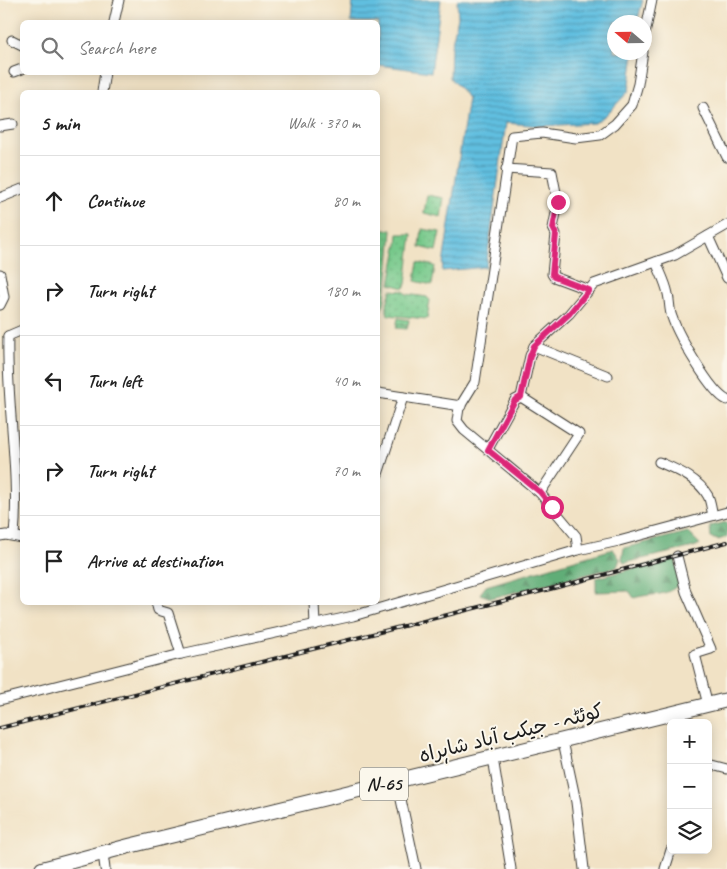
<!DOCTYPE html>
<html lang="en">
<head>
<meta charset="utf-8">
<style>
	:root { --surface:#fff; --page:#f6f6f6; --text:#222; --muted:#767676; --line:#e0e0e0 }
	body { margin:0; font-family:Caveat,"Playpen Sans Arabic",sans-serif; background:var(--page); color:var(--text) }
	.controls { position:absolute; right:15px; bottom:15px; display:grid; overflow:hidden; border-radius:8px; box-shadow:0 2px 12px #0003 }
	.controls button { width:45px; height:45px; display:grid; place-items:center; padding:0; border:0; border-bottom:1px solid var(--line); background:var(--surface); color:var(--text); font:25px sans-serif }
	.compass { position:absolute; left:607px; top:15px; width:45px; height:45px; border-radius:50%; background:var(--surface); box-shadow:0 2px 12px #0003; rotate:290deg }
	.stop { position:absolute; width:15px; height:15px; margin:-11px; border:4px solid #db2777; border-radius:50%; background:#fff }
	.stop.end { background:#db2777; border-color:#fff; box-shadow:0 1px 5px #0008 }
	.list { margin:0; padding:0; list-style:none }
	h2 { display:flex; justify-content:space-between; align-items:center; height:65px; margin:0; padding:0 20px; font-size:21px }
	h2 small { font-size:16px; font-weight:400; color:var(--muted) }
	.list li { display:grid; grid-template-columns:32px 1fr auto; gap:15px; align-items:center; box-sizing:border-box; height:90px; padding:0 20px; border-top:1px solid var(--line) }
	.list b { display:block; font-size:19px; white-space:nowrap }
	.list em { font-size:16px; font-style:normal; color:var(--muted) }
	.icon { flex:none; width:28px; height:28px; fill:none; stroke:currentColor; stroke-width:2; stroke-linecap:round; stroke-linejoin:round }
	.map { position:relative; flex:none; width:727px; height:869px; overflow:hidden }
	.search { position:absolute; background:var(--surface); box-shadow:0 2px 12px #0003; left:20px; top:20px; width:360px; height:55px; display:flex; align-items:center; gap:12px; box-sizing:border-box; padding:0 18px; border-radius:8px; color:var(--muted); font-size:19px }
	.panel { position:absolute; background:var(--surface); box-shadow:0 2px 12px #0003; left:20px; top:90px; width:360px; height:515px; border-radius:8px }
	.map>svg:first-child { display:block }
	.green { fill:url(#green-dots); stroke:#4a7254 }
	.forest { fill:url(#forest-firs); stroke:#3e644a }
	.water { fill:url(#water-rules); stroke:#3e6e7e }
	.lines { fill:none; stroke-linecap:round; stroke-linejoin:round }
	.minor-casing { stroke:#3c3a35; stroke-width:11 }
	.trunk-casing { stroke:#3c3a35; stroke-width:16 }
	.minor { stroke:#fff; stroke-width:9 }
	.trunk { stroke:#fff; stroke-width:14 }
	.rail-casing { stroke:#1c1c1c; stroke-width:4 }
	.rail { stroke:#fbf7ec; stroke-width:2; stroke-dasharray:5.5; stroke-linecap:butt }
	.route { stroke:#db2777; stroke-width:6 }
	.labels { text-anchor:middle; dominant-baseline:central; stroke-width:4; stroke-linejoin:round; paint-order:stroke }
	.shield { fill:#fbf7ec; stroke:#5f5e5a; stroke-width:1 }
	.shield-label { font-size:19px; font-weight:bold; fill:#1c1c1c }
	.street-label { font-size:20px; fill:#1c1c1c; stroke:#fbf7ec }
</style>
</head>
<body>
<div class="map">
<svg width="727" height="869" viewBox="0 0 727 869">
	<defs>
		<pattern id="green-dots" width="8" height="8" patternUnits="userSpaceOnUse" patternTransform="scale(1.25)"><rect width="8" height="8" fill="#77c98b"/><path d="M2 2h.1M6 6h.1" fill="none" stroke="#66ac77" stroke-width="1.8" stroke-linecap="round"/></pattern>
		<pattern id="forest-firs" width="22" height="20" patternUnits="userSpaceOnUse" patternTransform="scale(1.25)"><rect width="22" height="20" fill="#61ad77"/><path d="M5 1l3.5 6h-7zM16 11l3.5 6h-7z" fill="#4f8c61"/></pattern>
		<pattern id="water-rules" width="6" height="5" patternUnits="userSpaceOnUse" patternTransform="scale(1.25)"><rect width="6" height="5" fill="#61bfe0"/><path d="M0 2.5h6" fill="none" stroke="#4f9ab5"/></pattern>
	</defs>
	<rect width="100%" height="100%" fill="#fbf7ec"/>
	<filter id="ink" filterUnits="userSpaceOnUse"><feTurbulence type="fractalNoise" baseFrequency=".02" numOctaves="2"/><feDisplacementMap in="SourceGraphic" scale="10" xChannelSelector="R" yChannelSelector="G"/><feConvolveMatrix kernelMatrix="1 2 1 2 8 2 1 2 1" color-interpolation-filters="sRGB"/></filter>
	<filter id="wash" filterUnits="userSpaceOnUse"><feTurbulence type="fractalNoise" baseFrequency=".0096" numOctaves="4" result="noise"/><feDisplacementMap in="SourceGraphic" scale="20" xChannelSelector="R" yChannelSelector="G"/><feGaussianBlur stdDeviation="1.12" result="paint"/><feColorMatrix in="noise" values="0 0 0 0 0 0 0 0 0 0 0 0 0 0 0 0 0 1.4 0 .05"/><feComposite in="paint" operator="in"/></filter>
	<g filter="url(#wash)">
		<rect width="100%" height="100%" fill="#f1e2c5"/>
		<!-- green -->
		<g class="green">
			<path d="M427,195l17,3 -3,19 -17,-4z"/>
			<path d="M422,229l18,3 -4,19 -16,-4z"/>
			<path d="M378,230h14l-5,56 -9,-2z"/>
			<path d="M398,234h14l-6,50 -2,4 -14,-4 6,-32 -1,-2 2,-4z"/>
			<path d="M418,262l17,4 -3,19 -17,-4z"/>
			<path d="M378,285l8,2c-1,10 0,17 -7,26h-1z"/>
			<path d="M391,290l13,1 2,3 21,3 3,3 -3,19 -39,-4 -2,-8z"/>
			<path d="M398,318l11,2 -1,5 -10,-1 10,3 -1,2 -11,-1z"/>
		</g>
		<!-- forest -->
		<g class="forest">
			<path d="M727,522v15l-9,3 -7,-2 -1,-12z"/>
			<path d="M688,532l12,12 -6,3 -70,16 -2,-4 2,-11z"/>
			<path d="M613,549l7,10 -3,8 -126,31 -11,-4 6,-8z"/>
			<path d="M675,558l6,25c-18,16 -27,9 -47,15l-5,-7 -33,1v-14z"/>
		</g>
		<!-- water -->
		<g class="water">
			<path d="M353,0h88l-10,72 -53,-7v-43h-27z"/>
			<path d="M457,0h186l-6,22h-23v30l20,1 -5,38 -22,23 -12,9 -54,3 -35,-3 -20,144 -44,4 26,-173 -18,-20 1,-31 7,-30z"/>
		</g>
	</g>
	<g filter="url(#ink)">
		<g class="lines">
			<defs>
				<g id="minor">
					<path d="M114,22l5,-22"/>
					<path d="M644,39l8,-39"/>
					<path d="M12,40l10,5"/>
					<path d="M14,72l8,-3"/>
					<path d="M102,92l3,-20"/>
					<path d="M703,108l24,49"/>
					<path d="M0,126l13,-2"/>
					<path d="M506,169l46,3 6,31 -5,25 3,6 -4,40 2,3 35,13"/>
					<path d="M0,198l22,-9"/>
					<path d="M708,236l19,42"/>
					<path d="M656,262c4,10 10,21 12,32 2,8 1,16 4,23 6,18 39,76 55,83"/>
					<path d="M0,274l4,23 -4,8"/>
					<path d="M8,336c-2,66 12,134 6,200"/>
					<path d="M8,336l14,-6"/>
					<path d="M534,346l74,30"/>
					<path d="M378,393l83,13"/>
					<path d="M521,397l58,37 -39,59"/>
					<path d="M488,449l27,-49 6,-3 9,-41 4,-10 35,-32 25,-30 81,-29 52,-30"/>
					<path d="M659,462c18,8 39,16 49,34 3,6 3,13 5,19"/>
					<path d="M378,474l25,-77"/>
					<path d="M0,536l6,-1 16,3"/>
					<path d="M578,550l-2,-14 -36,-43 -76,-63 -7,-9 2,-13 16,-26 37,-246 30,-3 34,5 24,-3 15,-11 17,-19 6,-21 5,-32"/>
					<path d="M677,556l9,36 25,57 -16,5 13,51"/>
					<path d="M156,602l2,8 10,3 13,41"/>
					<path d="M314,602l1,23"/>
					<path d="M0,700l181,-46 172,-38 225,-66 41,-9 108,-29"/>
					<path d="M563,741l13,61 8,67"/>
					<path d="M493,758l18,111"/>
					<path d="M708,764l19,5"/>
					<path d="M397,781l19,88"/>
					<path d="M103,853l2,16"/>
					<path d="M665,869l6,-19"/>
				</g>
				<path id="trunk" d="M42,869l87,-23 598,-146"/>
			</defs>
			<!-- minor casing -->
			<use href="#minor" class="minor-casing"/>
			<!-- trunk casing -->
			<use href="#trunk" class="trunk-casing"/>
			<!-- minor -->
			<use href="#minor" class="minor"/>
			<!-- trunk -->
			<use href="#trunk" class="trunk"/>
			<defs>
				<path id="rail" d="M0,728l554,-140 173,-46"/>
			</defs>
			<!-- rail casing -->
			<use href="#rail" class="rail-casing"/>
			<!-- rail -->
			<use href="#rail" class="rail"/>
		</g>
	</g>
	<g class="lines" filter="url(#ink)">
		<!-- route -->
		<path class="route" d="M552,507l-12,-15 -52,-42 27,-50 6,-3 9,-41 4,-10 35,-32 20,-24 -35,-13 -2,-3 4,-40 -3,-6 5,-26"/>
	</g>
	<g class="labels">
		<!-- shield labels -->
		<rect class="shield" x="360" y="767.5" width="48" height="33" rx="4"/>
		<g class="shield-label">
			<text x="384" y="784">N-65</text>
		</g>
		<!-- street labels -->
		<g class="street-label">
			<text transform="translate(511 733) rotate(-14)">کوئٹہ - جیکب آباد شاہراہ</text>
		</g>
	</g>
</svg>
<div class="controls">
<button>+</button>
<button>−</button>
<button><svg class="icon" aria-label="layers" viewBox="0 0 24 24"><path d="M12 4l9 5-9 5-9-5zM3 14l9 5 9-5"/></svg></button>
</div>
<svg class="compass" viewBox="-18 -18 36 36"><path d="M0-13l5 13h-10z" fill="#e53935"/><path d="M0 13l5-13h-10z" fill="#767676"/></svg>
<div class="stop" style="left:552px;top:507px"></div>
<div class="stop end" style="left:558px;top:202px"></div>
<div class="search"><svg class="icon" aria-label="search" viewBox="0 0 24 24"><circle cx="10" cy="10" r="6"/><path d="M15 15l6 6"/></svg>Search here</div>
<section class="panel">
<h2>5 min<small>Walk · 370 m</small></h2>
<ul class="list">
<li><svg class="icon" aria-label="ahead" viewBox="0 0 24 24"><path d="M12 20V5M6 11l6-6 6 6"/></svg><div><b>Continue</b></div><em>80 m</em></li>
<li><svg class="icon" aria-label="right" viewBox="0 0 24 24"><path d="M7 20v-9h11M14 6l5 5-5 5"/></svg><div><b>Turn right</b></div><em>180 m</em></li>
<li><svg class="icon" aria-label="left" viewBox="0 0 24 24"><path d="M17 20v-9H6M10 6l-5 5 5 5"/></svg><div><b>Turn left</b></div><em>40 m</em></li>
<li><svg class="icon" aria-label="right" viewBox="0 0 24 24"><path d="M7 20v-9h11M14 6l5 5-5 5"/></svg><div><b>Turn right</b></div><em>70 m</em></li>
<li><svg class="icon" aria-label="arrive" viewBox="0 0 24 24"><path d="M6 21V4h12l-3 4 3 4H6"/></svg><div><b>Arrive at destination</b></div></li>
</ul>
</section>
</div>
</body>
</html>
